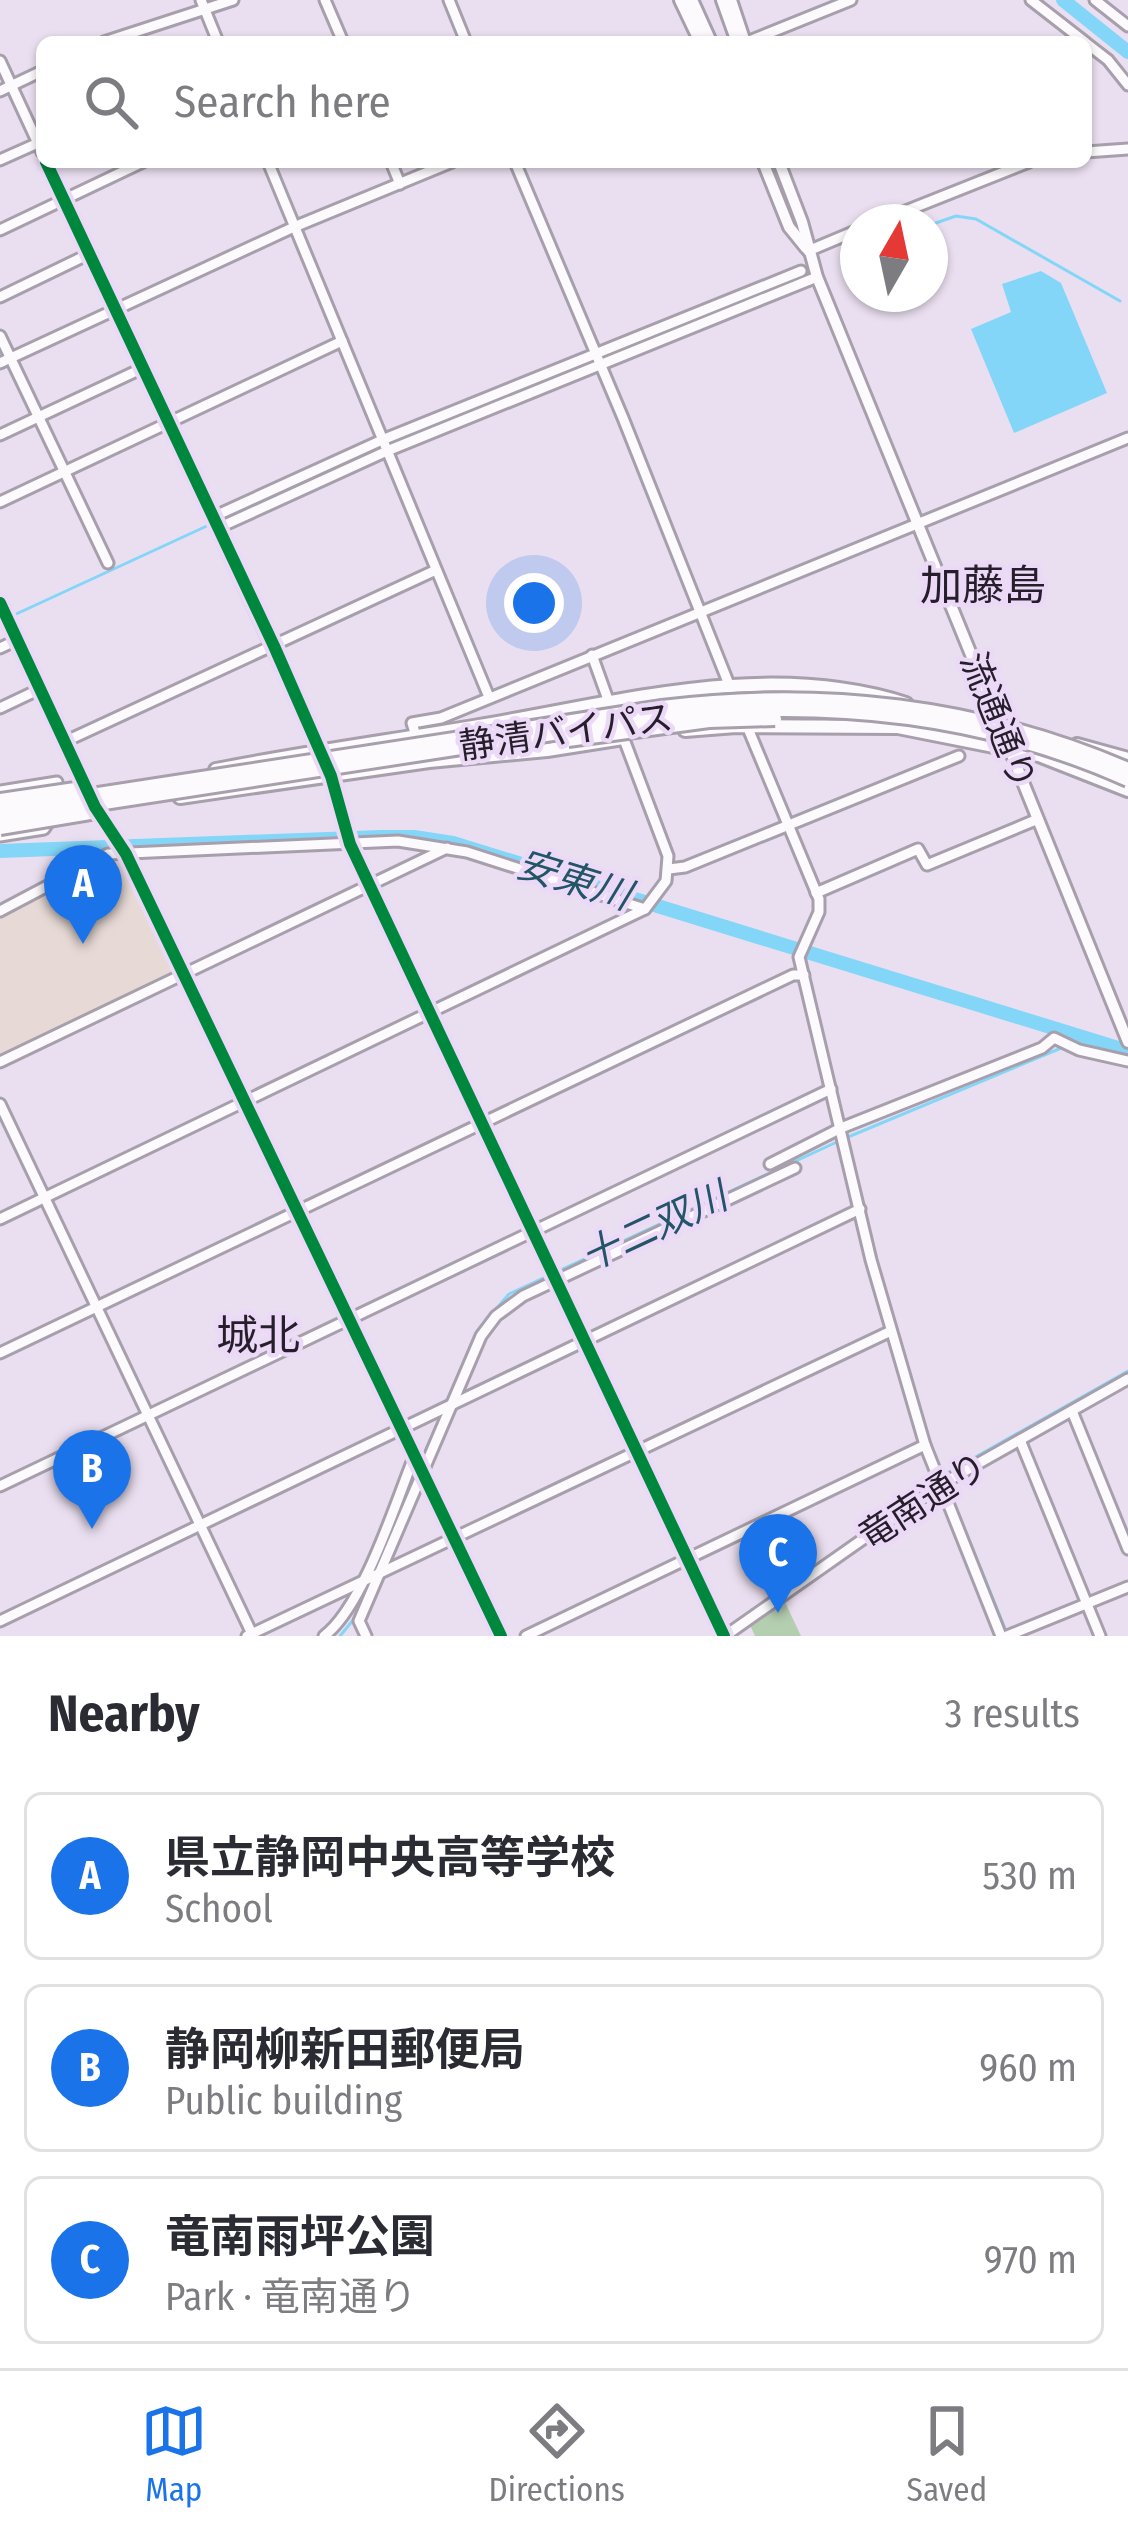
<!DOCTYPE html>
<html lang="en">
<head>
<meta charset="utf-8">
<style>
	:root { --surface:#fff; --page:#f7f7f7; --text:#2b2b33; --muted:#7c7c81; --line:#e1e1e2; --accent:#1a73e8 }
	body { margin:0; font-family:"Fira Sans Condensed","Noto Sans JP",sans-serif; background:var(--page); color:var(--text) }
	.compass { position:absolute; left:840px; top:204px; width:108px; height:108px; border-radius:50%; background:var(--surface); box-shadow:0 3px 9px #0004; rotate:9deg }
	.you { position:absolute; left:534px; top:603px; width:42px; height:42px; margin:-30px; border:9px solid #fff; border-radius:50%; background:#1a73e8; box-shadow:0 0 0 18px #1a73e833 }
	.badge { display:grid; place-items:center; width:78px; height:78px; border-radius:50%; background:var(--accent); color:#fff; font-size:39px; font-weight:700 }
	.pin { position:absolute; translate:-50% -99px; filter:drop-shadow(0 3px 6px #0008) }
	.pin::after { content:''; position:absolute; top:63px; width:42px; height:36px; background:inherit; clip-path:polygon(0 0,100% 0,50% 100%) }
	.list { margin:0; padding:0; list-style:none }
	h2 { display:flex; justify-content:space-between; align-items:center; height:156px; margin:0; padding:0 48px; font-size:51px }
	h2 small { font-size:39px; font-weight:400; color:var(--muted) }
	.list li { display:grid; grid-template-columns:78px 1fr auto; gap:36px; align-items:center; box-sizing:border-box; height:168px; margin:0 24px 24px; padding:0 24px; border:3px solid var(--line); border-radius:18px }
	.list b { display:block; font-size:45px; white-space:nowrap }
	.list p { margin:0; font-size:39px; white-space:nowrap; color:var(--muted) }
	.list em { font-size:39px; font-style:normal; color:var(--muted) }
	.icon { flex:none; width:66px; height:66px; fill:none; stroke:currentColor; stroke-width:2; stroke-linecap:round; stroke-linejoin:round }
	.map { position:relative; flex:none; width:1128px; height:1636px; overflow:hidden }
	.search { position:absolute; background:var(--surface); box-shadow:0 3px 9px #0004; left:36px; right:36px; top:36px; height:132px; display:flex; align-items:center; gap:30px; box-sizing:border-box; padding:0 42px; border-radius:18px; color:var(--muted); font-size:45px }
	.sheet { height:732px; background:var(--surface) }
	nav { display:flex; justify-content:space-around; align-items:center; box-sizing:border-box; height:168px; border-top:3px solid var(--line); background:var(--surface); font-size:33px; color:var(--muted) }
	nav a { display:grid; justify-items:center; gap:6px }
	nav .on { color:var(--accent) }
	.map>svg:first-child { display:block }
	.education { fill:#e6d9d6 }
	.green { fill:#b4ceb0 }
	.water { fill:#83d6f8 }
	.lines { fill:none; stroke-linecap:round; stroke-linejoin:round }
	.stream { stroke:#83d6f8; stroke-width:3 }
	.river { stroke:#83d6f8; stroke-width:14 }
	.minor-casing { stroke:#a79fab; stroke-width:15 }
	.major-casing { stroke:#a79fab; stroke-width:16 }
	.highway-casing { stroke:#a79fab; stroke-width:18 }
	.minor { stroke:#fcfafd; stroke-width:9 }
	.major { stroke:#fcfafd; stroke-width:10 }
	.highway { stroke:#fcfafd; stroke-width:12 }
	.highway-bridge-casing { stroke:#a79fab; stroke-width:18; stroke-linecap:butt }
	.highway-bridge { stroke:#fcfafd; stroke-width:12 }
	.cycleway-casing { stroke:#ecd8f7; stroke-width:20 }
	.cycleway { stroke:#00873e; stroke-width:12 }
	.labels { text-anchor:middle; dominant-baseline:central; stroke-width:9; stroke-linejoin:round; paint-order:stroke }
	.street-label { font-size:36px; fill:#261e2a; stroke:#ecd8f7 }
	.water-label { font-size:39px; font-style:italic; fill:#256; stroke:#ecd8f7 }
	.quarter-label { font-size:42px; fill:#261e2a; stroke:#ecd8f7 }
</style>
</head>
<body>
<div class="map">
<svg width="1128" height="1636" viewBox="0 0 1128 1636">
	<rect width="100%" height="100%" fill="#eadff0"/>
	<!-- education -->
	<path class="education" d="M109,859l17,4 53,109 -179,85v-140z"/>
	<!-- green -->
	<path class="green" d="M784,1600l17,36h-46l-5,-11z"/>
	<!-- water -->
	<path class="water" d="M1041,271l20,12 46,110 -93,40 -43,-104 40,-17 -9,-28z"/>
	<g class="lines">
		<!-- stream -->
		<g class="stream">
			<path d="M930,225l26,-9 20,3 144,82"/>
			<path d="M217,521l162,-71"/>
			<path d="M14,615l195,-90"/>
			<path d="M1075,1043l12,-5"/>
			<path d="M848,1137l218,-91"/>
			<path d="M445,1406l32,-75 32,-37 330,-153"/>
			<path d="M421,1461l20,-46"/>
			<path d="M942,1476l186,-105"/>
			<path d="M948,1488l58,143"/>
			<path d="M387,1544l30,-74"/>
			<path d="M340,1636l14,-17 17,-38"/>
		</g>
		<!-- river -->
		<g class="river">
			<path d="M1063,0l65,52"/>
			<path d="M0,851l381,-14h33l39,6 675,208"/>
		</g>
		<defs>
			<g id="minor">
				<path d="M201,0l17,42"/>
				<path d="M325,0l18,42"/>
				<path d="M449,0l17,42"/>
				<path d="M1031,0l54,42"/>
				<path d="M1095,0l33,26"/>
				<path d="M104,42l129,-42"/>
				<path d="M747,42l104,-42"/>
				<path d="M1086,43l22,17 20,25"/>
				<path d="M0,61l42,91"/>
				<path d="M0,91l42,-20"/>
				<path d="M1086,152l42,-3"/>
				<path d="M0,160l38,-17"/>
				<path d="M46,162l275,591"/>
				<path d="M268,162l221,535"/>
				<path d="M391,162l9,22"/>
				<path d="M515,162l108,256 107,269"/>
				<path d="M878,222l151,-60"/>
				<path d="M0,230l143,-68"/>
				<path d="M808,251l50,-21"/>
				<path d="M0,297l89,-43"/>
				<path d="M0,336l108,227"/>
				<path d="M0,363l294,-136 158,-65"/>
				<path d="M0,435l143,-67"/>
				<path d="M0,502l342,-161"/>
				<path d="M213,517l169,-77 419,-169"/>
				<path d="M218,528l169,-77 430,-174"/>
				<path d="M0,603l87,188"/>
				<path d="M0,648l17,-8"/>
				<path d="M592,655l19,53"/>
				<path d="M0,708l40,-19"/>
				<path d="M747,726l72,173v13l-20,45 72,303 54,185 76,191"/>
				<path d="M416,736l-4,-13 29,-5 687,-280"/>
				<path d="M64,742l372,-172"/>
				<path d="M330,774l20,70 374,792"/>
				<path d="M0,791l57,-9"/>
				<path d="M98,811l28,43 375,782"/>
				<path d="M0,836l44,-7 8,-12"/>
				<path d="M669,869l16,-2 274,-111"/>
				<path d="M816,893l102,-44 9,16 111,-46"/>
				<path d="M0,911l108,-57 290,-13 69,11 178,57"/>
				<path d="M0,1062l447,-214"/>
				<path d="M0,1104l253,532"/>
				<path d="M770,1164l71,-36 201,-80 12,-10 25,12 49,11"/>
				<path d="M0,1219l645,-310 21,-28 2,-25 -46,-122"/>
				<path d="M0,1353l793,-378h11"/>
				<path d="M1072,1411l56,138"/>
				<path d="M1020,1440l80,196"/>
				<path d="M0,1486l831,-397"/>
				<path d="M0,1621l860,-412"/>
				<path d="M247,1636l644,-305"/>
				<path d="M324,1636c39,-29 71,-132 90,-179"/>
				<path d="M366,1636l-7,-15 122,-285 15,-20 27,-20 272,-128"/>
				<path d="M526,1636l399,-191"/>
				<path d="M725,1636l215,-151 188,-106"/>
				<path d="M1007,1636l121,-49"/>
			</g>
			<g id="major">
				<path d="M680,0l20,42"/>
				<path d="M731,0l14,42"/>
				<path d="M763,162l26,65 17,21"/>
				<path d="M779,162l23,60 15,55 184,451"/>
				<path d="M1008,745l120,297"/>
			</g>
			<g id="highway">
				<path d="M691,0l19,42"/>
				<path d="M723,0l15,42"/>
				<path d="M893,726l146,29 89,35"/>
				<path d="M685,730l51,-4 162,1"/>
				<path d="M1077,745l51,14"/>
				<path d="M216,770c87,-17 175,-29 263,-44 140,-23 287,-67 427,-22"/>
				<path d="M180,797l249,-36 118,-11 76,-12"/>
			</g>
		</defs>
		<!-- minor casing -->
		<use href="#minor" class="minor-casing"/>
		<!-- major casing -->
		<use href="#major" class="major-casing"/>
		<!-- highway casing -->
		<use href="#highway" class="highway-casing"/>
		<!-- minor -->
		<use href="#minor" class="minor"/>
		<!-- major -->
		<use href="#major" class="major"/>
		<!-- highway -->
		<use href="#highway" class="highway"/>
		<defs>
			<g id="highway-bridge">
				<path d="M568,740l141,-19 66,-2"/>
				<path d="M0,800l82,-12"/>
				<path d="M0,809l662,-102c159,-20 318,-2 466,62"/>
				<path d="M0,819l663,-102c159,-18 318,-3 465,63"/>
				<path d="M0,828l102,-17"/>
			</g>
		</defs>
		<!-- highway-bridge casing -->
		<use href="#highway-bridge" class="highway-bridge-casing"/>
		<!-- highway-bridge -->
		<use href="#highway-bridge" class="highway-bridge"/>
		<defs>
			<g id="cycleway">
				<path d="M46,162l228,484 57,130 19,68 374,792"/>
				<path d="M0,603l95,204 31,47 375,782"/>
			</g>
		</defs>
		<!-- cycleway casing -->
		<use href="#cycleway" class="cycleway-casing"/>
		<!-- cycleway -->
		<use href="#cycleway" class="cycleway"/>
	</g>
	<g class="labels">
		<!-- street labels -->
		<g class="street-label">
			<text transform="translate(998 721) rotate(68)">流通通り</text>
			<text transform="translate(566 732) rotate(-8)">静清バイパス</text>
			<text transform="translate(923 1501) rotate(-33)">竜南通り</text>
		</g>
		<!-- water labels -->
		<g class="water-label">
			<text transform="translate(574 880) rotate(17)">安東川</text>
			<text transform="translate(654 1227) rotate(-25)">十二双川</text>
		</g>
		<!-- quarter labels -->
		<g class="quarter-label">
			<text x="983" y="586">加藤島</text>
			<text x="258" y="1336">城北</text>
		</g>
	</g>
</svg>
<svg class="compass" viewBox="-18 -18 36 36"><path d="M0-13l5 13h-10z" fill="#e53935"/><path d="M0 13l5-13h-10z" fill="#7c7c81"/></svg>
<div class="you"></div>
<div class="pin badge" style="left:83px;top:944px">A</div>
<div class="pin badge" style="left:92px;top:1529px">B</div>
<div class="pin badge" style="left:778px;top:1613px">C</div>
<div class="search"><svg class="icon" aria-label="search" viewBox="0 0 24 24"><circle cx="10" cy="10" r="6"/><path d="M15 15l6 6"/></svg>Search here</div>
</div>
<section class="sheet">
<h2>Nearby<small>3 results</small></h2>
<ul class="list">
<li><span class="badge">A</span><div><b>県立静岡中央高等学校</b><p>School</p></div><em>530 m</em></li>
<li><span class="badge">B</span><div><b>静岡柳新田郵便局</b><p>Public building</p></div><em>960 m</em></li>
<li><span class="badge">C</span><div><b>竜南雨坪公園</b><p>Park · 竜南通り</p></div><em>970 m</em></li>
</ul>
</section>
<nav>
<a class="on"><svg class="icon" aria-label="map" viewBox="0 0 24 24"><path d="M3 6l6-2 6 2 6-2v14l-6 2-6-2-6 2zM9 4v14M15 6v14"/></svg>Map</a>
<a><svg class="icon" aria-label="directions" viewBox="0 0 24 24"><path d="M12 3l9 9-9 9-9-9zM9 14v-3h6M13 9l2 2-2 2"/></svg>Directions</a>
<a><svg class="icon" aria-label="saved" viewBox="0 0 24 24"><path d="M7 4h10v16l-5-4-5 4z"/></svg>Saved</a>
</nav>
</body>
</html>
